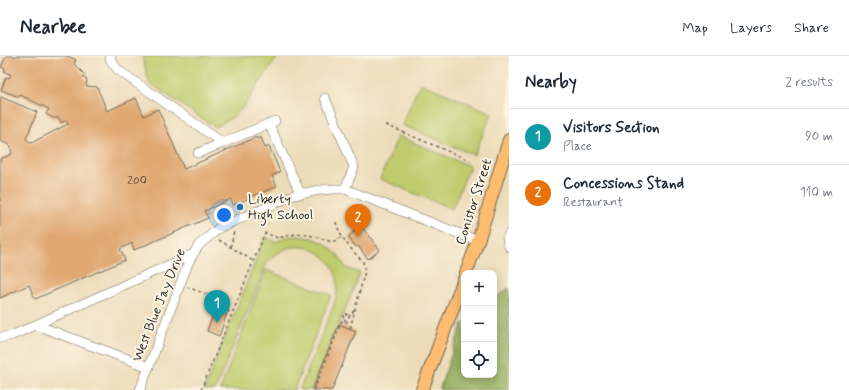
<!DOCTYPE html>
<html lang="en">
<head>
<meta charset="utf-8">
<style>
	:root { --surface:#fff; --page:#f2f2f3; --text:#1f2937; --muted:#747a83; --line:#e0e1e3; --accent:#db2777 }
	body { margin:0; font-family:Mynerve,sans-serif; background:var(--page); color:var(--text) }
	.controls { position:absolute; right:12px; bottom:12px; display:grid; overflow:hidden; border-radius:8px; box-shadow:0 2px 10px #0003 }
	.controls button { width:36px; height:36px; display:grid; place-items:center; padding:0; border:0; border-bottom:1px solid var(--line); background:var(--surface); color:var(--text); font:20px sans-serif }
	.you { position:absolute; left:224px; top:159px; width:14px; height:14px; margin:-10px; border:3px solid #fff; border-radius:50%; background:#1a73e8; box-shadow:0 0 0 6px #1a73e833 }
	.badge { display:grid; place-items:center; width:26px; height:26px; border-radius:50%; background:var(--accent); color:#fff; font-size:13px; font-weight:700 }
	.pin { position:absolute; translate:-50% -33px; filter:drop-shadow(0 1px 2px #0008) }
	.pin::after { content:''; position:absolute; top:21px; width:14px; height:12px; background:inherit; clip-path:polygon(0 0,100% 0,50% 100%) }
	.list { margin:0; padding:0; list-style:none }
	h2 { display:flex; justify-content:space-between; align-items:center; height:52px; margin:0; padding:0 16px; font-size:17px }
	h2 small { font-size:13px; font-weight:400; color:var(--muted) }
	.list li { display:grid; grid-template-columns:26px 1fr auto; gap:12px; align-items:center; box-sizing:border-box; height:56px; padding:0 16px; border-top:1px solid var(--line) }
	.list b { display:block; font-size:15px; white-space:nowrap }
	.list p { margin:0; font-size:13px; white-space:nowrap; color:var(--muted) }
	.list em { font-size:13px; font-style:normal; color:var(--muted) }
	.icon { flex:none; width:22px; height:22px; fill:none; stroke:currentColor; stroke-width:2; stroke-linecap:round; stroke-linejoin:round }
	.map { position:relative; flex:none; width:509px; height:334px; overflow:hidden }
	header { display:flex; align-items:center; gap:24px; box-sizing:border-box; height:56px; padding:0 20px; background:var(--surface); border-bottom:1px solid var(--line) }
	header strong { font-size:19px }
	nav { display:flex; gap:22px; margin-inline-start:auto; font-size:14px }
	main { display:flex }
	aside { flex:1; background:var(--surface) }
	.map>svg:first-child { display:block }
	.green { fill:#bfcb6c; stroke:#757b4c }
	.forest { fill:#97af60; stroke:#616d46 }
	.building { fill:#e0a771 }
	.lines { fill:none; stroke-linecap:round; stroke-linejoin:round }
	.minor-casing { stroke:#6f695d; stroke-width:10 }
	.major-casing { stroke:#6f695d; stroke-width:14 }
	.path { stroke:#6f695d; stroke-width:1.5; stroke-dasharray:3 3; stroke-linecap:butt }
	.minor { stroke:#fff; stroke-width:9 }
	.major { stroke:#fdbc70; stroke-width:12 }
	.poi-dot { fill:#1f6fb2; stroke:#fcf5e5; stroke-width:1.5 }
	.labels { text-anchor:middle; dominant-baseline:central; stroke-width:4; stroke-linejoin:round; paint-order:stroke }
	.number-label { font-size:12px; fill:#584a3c }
	.poi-label { font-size:14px; fill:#2b2b2b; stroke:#fcf5e5; text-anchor:start }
	.street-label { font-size:14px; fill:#2b2b2b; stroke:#fcf5e5 }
</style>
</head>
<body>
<header>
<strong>Nearbee</strong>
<nav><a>Map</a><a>Layers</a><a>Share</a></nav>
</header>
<main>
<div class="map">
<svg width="509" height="334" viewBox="0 0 509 334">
	<rect width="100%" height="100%" fill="#fcf5e5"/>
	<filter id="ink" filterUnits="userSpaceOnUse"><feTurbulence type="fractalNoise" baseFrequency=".025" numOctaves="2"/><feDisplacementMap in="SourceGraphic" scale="8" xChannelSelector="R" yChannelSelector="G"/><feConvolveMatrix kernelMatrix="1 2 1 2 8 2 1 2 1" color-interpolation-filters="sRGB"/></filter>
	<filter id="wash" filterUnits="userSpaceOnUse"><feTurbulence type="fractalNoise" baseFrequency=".012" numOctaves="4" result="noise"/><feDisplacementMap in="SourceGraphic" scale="16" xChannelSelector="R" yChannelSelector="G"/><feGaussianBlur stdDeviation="0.9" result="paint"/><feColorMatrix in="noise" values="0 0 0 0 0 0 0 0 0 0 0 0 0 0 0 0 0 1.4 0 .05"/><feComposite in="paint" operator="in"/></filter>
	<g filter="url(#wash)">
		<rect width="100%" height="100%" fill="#eddcb9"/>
		<!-- green -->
		<g class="green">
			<path d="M142,0h136l-33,49 -12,12 -18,10 -66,-44z"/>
			<path d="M420,27l72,30 -18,42 -72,-30z"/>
			<path d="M398,80l72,30 -18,43 -72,-30z"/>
			<path d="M296,180l16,2 12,5 14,12 8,13 14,5 -48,117h-13c8,-18 15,-36 22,-54 9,-22 26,-50 9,-73 -5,-7 -13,-12 -22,-15 -17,-4 -30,2 -41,15l-52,127h-11l61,-153 11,5 10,-5z"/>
			<path d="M266,214l65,25 -37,95h-74z"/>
		</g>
		<!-- forest -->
		<path class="forest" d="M509,232v102h-70l23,-66 2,-2v53h30v-76z"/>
		<g id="blocks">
			<!-- building -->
			<g class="building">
				<path d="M6,0h62l8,4 -2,4 11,11 -2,2 4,3 -1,6 11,1 10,24 29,-13 8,18 14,-7 26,60 72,-32 1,2 4,-2 4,11 4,-2 11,26 -8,4 5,10 -44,19 -2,-6 -27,12 4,7 -74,32 -2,-7 -12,6 5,11 -90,39 -6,-14 -29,13v-139l12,-5 -2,-9 -10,-4v-43l1,-1 36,15 -11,27 5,4 37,-19 -2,-4 -5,3 -2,-5h-6l-7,-4 3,-5 -29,-14 -1,2 -18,-7 5,-13 3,1 2,-3 -7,-4 1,-2 -4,-2z"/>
				<path d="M361,170l19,24 -12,9 -10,-13 -2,1 -8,-10z"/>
				<path d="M215,254l12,4 -8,22 -12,-5z"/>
				<path d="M339,268l17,7 -24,59h-20z"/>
			</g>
		</g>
	</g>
	<g filter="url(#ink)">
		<use href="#blocks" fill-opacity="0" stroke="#6f695d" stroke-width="1"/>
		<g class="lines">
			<defs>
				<g id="minor">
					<path d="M111,0l-1,3 8,11 105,73 52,-22"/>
					<path d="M325,42l29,69 -9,22"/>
					<path d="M269,68l31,69"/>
					<path d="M198,97l25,-10"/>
					<path d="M509,178l-2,5 2,8"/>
					<path d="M36,269l113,42"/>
					<path d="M0,282l13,-3 180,-81"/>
					<path d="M140,334l49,-129 10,-16 20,-17 75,-33 26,-5 15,-1h10l133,52"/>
				</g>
				<g id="major">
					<path d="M466,217l12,-32 31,-101"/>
					<path d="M422,334l42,-111"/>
				</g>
			</defs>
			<!-- minor casing -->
			<use href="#minor" class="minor-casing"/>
			<!-- major casing -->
			<use href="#major" class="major-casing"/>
			<!-- path -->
			<g class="path">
				<path d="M386,69l85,36"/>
				<path d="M336,166c4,16 16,28 27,40l2,9 -15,58"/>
				<path d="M219,184l36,22"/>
				<path d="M231,191l3,-16"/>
				<path d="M187,231l30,11 6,6 8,11"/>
				<path d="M201,334l64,-157 13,5 18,-4 13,1 20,6h6l7,-4"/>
				<path d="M314,334l31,-77 2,1 -3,8 2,1 4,-8 5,-6"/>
			</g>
			<!-- minor -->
			<use href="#minor" class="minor"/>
			<!-- major -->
			<use href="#major" class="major"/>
		</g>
	</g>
	<!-- markers -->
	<circle class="poi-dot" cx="240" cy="151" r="4"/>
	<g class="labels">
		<!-- number labels -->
		<g class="number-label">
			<text x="137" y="125">200</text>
		</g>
		<!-- poi labels -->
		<g class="poi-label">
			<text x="248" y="143">Liberty<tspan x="248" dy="16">High School</tspan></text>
		</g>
		<!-- street labels -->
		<g class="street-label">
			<text transform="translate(474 146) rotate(-72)">Conistor Street</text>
			<text transform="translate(159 249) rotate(-68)">West Blue Jay Drive</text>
		</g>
	</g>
</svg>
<div class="controls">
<button>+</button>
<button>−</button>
<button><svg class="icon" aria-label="locate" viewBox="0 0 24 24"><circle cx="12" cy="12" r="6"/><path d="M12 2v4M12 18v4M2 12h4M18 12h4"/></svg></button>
</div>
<div class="you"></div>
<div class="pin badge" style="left:217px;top:267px;background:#0f9aa8">1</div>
<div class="pin badge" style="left:358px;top:181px;background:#e8710a">2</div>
</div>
<aside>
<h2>Nearby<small>2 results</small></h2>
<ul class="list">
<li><span class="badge" style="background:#0f9aa8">1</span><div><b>Visitors Section</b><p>Place</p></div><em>90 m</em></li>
<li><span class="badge" style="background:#e8710a">2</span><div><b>Concessions Stand</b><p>Restaurant</p></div><em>110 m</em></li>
</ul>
</aside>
</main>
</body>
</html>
